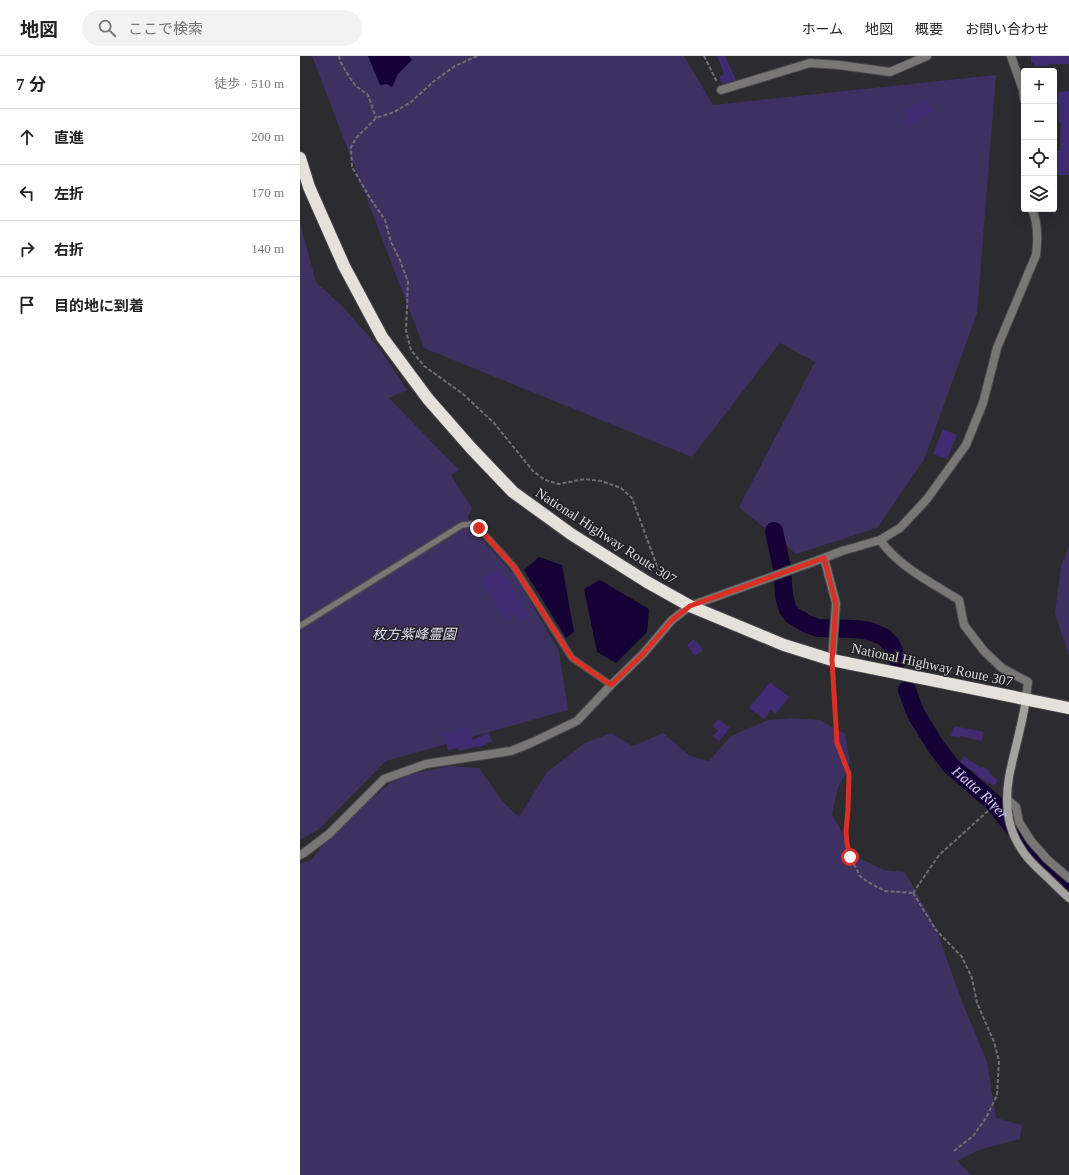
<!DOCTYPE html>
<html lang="ja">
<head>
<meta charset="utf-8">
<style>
	:root { --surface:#fff; --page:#f2f2f2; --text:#222; --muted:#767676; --line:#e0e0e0 }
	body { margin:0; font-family:"Times New Roman","Noto Sans JP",serif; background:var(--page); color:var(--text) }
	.controls { position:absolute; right:12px; top:12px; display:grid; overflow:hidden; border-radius:4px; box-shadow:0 4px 16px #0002 }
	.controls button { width:36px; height:36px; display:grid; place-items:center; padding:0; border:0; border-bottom:1px solid var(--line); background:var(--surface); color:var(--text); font:20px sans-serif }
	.stop { position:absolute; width:12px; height:12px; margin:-9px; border:3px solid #d93025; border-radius:50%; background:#fff }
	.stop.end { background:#d93025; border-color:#fff; box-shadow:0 1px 4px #0008 }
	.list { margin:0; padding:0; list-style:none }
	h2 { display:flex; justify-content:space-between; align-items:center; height:52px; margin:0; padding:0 16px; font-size:17px }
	h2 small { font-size:13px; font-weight:400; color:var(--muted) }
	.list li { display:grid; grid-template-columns:26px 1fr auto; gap:12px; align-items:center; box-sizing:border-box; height:56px; padding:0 16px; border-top:1px solid var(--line) }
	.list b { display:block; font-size:15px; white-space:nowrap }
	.list em { font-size:13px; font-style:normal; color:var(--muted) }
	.icon { flex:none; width:22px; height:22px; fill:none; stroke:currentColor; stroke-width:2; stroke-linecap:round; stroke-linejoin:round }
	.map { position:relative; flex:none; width:769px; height:1119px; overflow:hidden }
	header { display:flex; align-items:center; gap:24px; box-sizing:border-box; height:56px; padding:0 20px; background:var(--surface); border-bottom:1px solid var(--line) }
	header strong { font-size:19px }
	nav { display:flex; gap:22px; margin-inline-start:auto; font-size:14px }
	.search { width:280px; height:36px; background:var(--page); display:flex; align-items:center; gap:10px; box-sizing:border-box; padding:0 14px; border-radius:22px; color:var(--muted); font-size:15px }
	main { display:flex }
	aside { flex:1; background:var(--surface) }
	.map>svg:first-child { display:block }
	.green { fill:#3d3162 }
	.water { fill:#150135 }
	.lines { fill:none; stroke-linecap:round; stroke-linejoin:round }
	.river { stroke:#150135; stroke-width:18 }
	.building { fill:#412c74 }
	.lane-casing { stroke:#48474c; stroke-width:8 }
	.street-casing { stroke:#48474c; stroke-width:10 }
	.secondary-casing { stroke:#48474c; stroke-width:10 }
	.highway-casing { stroke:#48474c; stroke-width:14 }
	.path { stroke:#6f6e72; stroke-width:2; stroke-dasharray:4 2; stroke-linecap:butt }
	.lane { stroke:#787775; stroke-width:5.5 }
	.street { stroke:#787775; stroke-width:8 }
	.secondary { stroke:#a3a29e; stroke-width:8 }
	.highway { stroke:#e3e1da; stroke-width:12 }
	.route { stroke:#d93025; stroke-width:5 }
	.labels { text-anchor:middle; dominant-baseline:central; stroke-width:3; stroke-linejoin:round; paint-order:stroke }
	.street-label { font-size:14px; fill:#dbdade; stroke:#222126 }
	.park-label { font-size:14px; font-style:italic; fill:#e1ddf3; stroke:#222126 }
	.water-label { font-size:15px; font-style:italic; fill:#cfc8f2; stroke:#222126 }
</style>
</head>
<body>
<header>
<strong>地図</strong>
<div class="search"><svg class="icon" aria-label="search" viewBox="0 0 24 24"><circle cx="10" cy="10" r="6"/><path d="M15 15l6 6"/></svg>ここで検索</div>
<nav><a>ホーム</a><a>地図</a><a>概要</a><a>お問い合わせ</a></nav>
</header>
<main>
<aside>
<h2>7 分<small>徒歩 · 510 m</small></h2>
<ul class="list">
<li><svg class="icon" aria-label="ahead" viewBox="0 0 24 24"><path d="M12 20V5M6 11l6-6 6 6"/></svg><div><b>直進</b></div><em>200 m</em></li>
<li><svg class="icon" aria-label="left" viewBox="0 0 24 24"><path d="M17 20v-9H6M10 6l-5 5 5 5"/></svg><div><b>左折</b></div><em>170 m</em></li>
<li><svg class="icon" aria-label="right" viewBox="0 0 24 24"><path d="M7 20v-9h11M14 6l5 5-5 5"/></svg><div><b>右折</b></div><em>140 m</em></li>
<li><svg class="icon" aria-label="arrive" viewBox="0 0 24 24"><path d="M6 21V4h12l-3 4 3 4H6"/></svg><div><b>目的地に到着</b></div></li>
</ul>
</aside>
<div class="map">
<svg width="769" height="1119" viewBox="0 0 769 1119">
	<rect width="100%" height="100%" fill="#2c2b30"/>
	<!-- green -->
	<g class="green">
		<path d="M12,0h372l29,49 283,-30 -19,238 -53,147 -47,68 -81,26 -57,-47 76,-145 -35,-19 -88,114 -268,-109z"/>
		<path d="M0,167l16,59 28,26 35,40 28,42 -18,8 70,72 -8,5 21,33 -4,9 6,13 42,47 43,74 9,59 -182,51 -68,69 -18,10z"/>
		<path d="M769,490v111l-14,-44 6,-47z"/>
		<path d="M491,662l29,2 25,14 5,29 -12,25 -6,26 23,42 29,14 21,2 30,54 26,73 26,63 9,56 26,7 -2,14 -41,11 -22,11 15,14h-672v-311l11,-4 25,-31 61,-52 54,-11 28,2 23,33 17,16 28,-45 38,-29 26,-10 22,13 30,-13 27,23 19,5 22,-25 37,-16z"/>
	</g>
	<!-- water -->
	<g class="water">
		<path d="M68,0h41l3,4 -14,14 -6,13 -5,-3 -7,1z"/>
		<path d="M239,501l23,8 12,67 -8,6 -42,-68z"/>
		<path d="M300,524l49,29 -2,23 -31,31 -19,-11 -13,-63z"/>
	</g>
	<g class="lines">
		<!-- river -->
		<g class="river">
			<path d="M474,475l8,37 2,28 4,14 4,5 15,9 11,4 35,1 12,1 7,2 12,5 7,7 7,16"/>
			<path id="s1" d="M607,634l9,24 19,31 16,21 43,37 34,43 41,39"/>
		</g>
	</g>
	<!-- building -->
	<g class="building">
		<path d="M417,0h8l11,24 -14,4 -3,-7 5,-3z"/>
		<path d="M731,0h38v8h-20v2h-16l1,-3h-3z"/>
		<path d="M769,35v84h-15v-24h6l1,-29h-2l-1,-30z"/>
		<path d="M624,42l9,13 -25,17 -4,-7 4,-7 -2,-3z"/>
		<path d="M643,373l14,6 -10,24 -14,-5z"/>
		<path d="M198,512l19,26 -2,1 14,21 -8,6 -6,-8 -9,6 -26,-40z"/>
		<path d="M394,583l9,11 -8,6 -8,-11z"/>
		<path d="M470,626l19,15 -14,17 -4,-4 -7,9 -15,-11z"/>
		<path d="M418,663l12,9 -11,13 -6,-5 5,-6 -5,-4z"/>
		<path d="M654,670l30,6 -2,9 -22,-5v2l-9,-2z"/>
		<path d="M170,671l3,13 15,-7 4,8 -12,6 -1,-1 -20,5 -1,-3 -10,2 -4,-16z"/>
		<path d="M664,700l17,12 1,-2 8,5 -1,2 9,7 -4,6 -18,-11 1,-1 -17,-12z"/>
	</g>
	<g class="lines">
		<defs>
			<path id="lane" d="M0,570l162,-101 9,-1 8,4 35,39 58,91 39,27"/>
			<g id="street">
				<path d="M711,0l12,34 1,9"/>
				<path d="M421,34l89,-27 29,2 51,7 37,-16"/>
				<path d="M580,484c19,27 51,42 79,60l5,25 20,26 18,17 26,14 -2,17"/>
				<path d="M524,502l12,45 -4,57"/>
				<path d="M707,743l9,8 3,15 12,19 16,18 22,19"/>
				<path d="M0,799l4,-2 25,-19 55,-55 42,-15 85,-13 20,-8 46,-22 34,-36 32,-31 29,-34 18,-14 134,-48 18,-7 38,-11 20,-12 27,-29 39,-54 17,-42 14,-55 39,-93c2,-15 2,-32 -4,-46"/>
			</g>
			<path id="secondary" d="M726,643c-4,27 -12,52 -17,78 -4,25 -2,52 13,73 6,10 16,19 25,27 7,7 14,14 22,21"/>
			<path id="highway" d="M0,102l9,29 35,79 38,71 46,62 43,49 42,44 58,42 76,48 43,24 94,39 48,15 237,48"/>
		</defs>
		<!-- lane casing -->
		<use href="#lane" class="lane-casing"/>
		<!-- street casing -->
		<use href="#street" class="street-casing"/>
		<!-- secondary casing -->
		<use href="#secondary" class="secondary-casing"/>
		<!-- highway casing -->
		<use href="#highway" class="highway-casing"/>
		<!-- path -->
		<g class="path">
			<path d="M39,0l1,5 10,17 6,8 12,9 8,23"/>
			<path d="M177,0l-22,10 -21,15 -23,21 -17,10 -18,6 -20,20 -5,9 1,20 18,31 15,22 6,22 9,18 8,22 -2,49 5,19 13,16 39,28 31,29 39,48 12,9 14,4 26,-5 16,2 20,7 11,10 29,79"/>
			<path d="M404,0l13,26"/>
			<path d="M533,614l4,73 12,31 -1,35 -2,23 1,11 3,14 10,19 8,6 17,9 28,2"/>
			<path d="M613,837l23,37 26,27 10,21 5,25 17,39 5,19 -2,34 -11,23 -13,18 -19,15"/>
			<path d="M613,837l26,-38 59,-53"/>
		</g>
		<!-- lane -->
		<use href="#lane" class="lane"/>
		<!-- street -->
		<use href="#street" class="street"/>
		<!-- secondary -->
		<use href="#secondary" class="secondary"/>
		<!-- highway -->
		<use href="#highway" class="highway"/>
	</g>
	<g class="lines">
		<!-- route -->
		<path class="route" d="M179,472l35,39 58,91 39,27 32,-31 29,-34 18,-14 134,-48 12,46 -4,56 5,83 12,31 -1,35 -2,23 1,11 3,14"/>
	</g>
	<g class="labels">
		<!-- street labels -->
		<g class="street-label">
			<text transform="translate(306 480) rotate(33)">National Highway Route 307</text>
			<text transform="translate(632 609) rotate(12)">National Highway Route 307</text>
		</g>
		<!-- park labels -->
		<g class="park-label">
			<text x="114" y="578">枚方紫峰霊園</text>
		</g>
		<!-- water labels -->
		<g class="water-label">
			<text stroke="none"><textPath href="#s1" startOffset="128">Hatta River</textPath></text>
		</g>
	</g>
</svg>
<div class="controls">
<button>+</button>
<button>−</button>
<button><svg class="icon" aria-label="locate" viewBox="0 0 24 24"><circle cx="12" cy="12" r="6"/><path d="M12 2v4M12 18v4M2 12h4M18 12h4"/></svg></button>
<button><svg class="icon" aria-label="layers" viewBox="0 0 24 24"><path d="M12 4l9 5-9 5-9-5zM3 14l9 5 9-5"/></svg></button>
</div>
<div class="stop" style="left:550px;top:801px"></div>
<div class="stop end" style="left:179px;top:472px"></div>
</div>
</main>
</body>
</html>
